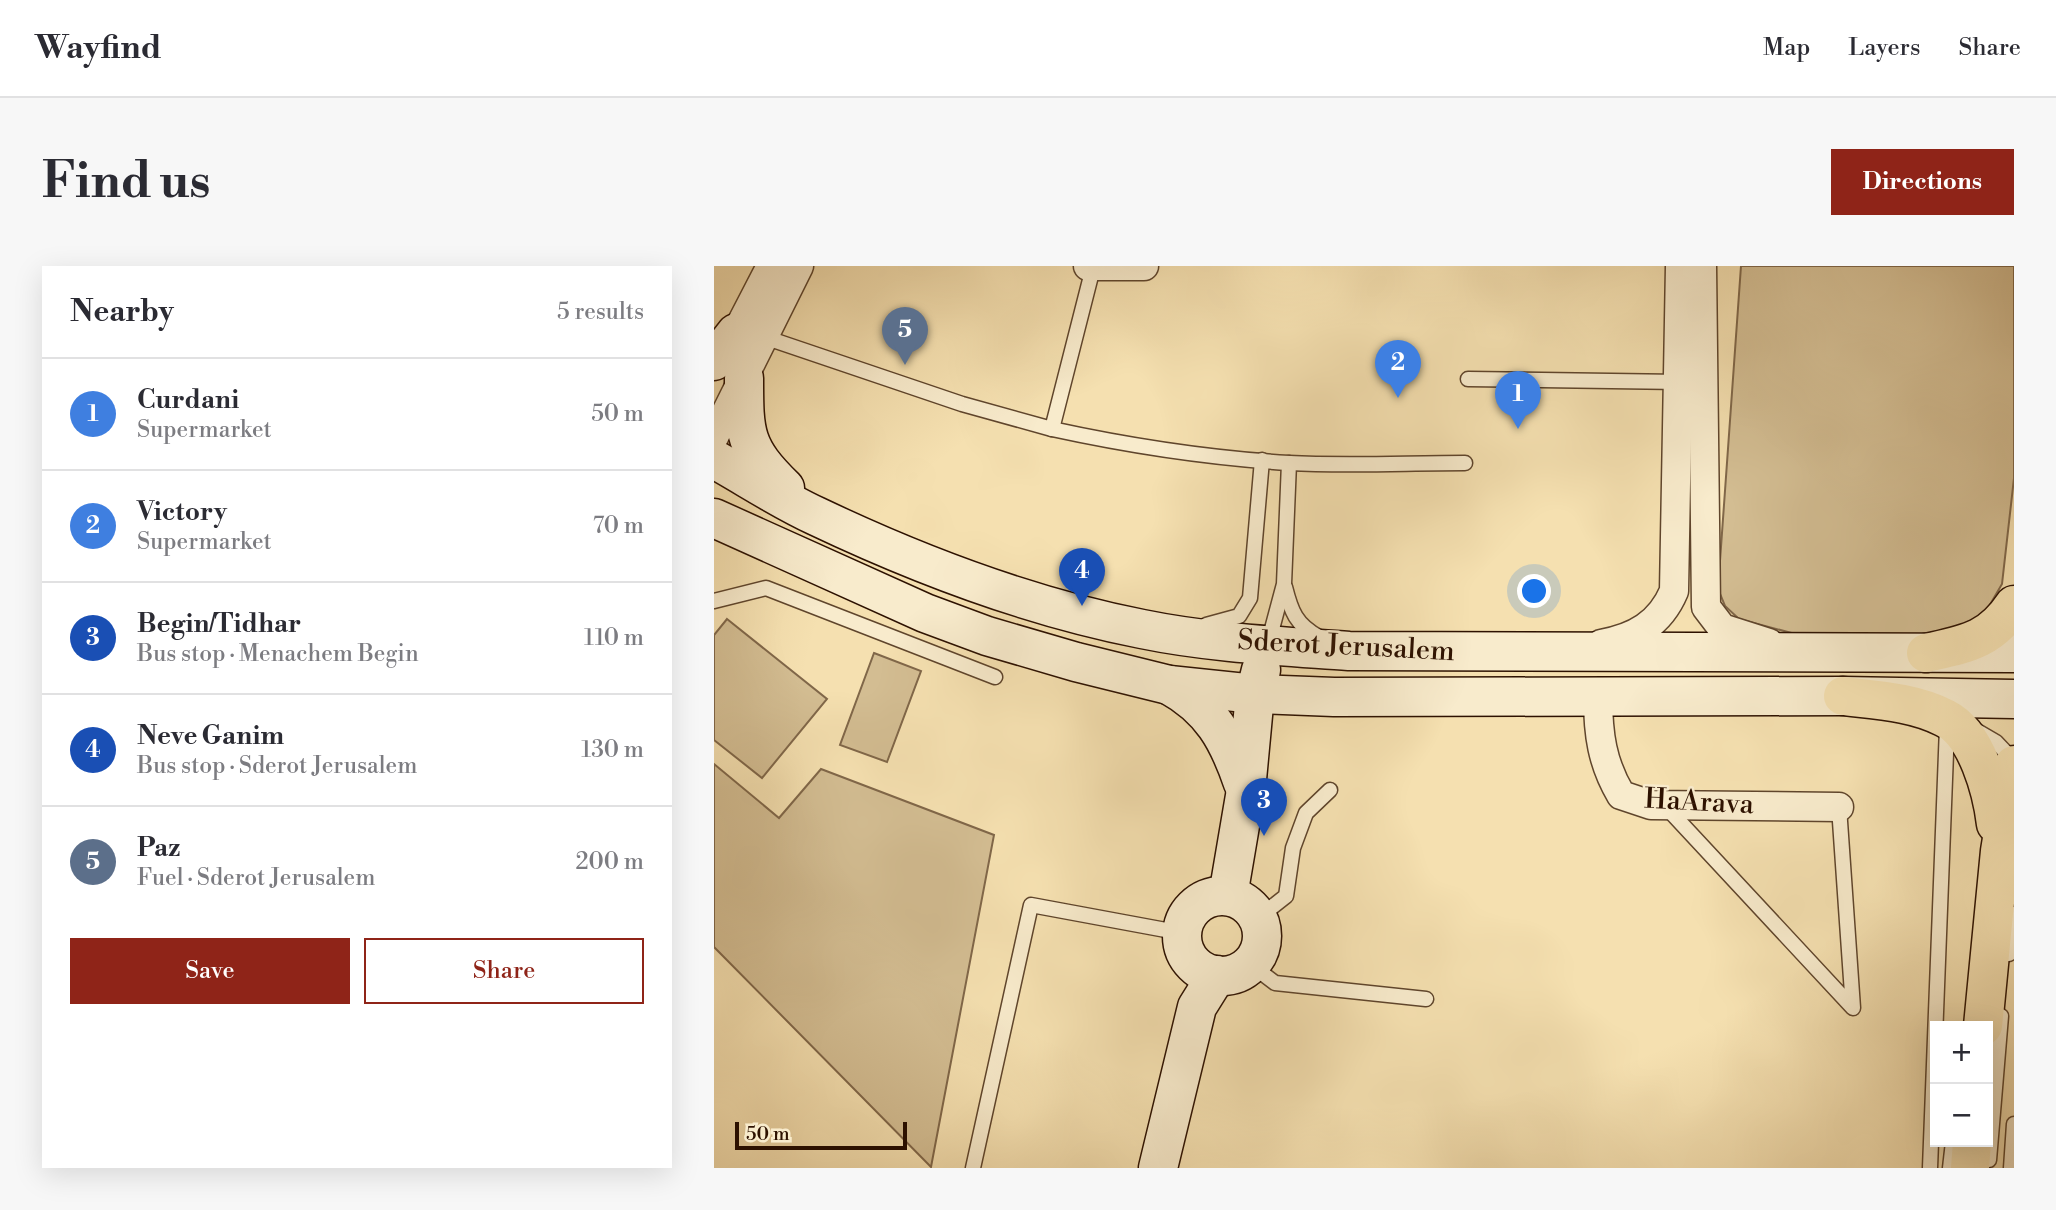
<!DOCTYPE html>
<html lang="en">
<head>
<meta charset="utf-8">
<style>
	:root { --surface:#fff; --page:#f7f7f7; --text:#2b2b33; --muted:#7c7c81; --line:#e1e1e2; --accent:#8f2418 }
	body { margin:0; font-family:"Libre Bodoni",serif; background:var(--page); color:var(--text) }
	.controls { position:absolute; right:21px; bottom:21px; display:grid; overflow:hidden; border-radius:0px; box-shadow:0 7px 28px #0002 }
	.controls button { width:63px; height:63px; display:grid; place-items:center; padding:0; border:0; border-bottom:2px solid var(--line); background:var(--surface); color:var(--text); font:35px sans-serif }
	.scale { position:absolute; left:21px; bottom:18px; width:172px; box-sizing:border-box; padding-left:7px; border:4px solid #2d1100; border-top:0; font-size:19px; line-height:24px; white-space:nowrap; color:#2d1100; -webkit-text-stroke:5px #f8ebcc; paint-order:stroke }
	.you { position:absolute; left:821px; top:326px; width:24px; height:24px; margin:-18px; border:5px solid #fff; border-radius:50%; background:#1a73e8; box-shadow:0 0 0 10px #1a73e833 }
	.badge { display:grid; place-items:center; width:46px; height:46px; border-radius:50%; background:var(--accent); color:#fff; font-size:23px; font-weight:700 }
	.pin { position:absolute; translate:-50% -58px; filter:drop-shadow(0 2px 4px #0008) }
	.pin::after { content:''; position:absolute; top:37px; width:24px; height:21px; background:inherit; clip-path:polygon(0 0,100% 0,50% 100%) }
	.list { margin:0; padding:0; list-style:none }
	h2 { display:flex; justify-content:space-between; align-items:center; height:91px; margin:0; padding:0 28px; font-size:30px }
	h2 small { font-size:23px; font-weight:400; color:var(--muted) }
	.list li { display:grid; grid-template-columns:46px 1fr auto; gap:21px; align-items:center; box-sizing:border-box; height:112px; padding:0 28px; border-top:2px solid var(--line) }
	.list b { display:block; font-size:26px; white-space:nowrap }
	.list p { margin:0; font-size:23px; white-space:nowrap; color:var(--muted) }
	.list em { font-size:23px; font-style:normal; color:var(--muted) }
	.actions { display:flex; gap:14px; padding:21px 28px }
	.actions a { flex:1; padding:16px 0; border:2px solid var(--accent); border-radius:0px; text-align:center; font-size:24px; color:var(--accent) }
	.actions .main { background:var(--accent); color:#fff }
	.map { position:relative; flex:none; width:1300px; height:902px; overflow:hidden; border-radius:0px }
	header { display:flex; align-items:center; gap:42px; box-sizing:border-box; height:98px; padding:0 35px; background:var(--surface); border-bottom:2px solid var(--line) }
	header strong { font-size:33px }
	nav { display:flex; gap:38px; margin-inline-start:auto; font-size:24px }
	.intro { display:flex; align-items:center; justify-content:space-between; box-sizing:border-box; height:168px; padding:0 42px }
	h1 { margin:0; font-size:49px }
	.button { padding:18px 32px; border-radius:0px; background:var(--accent); color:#fff; font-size:24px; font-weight:700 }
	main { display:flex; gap:42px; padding:0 42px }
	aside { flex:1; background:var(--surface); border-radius:0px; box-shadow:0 7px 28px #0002 }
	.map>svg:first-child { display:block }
	.green { fill:#d3bd92; stroke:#806749; stroke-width:2 }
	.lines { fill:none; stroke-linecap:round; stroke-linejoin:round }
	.lane-casing { stroke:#5f452c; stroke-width:17 }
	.street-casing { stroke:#5f452c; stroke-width:31 }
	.secondary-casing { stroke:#2d1100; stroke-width:41 }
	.highway-casing { stroke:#2d1100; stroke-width:41 }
	.lane { stroke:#f8ebcc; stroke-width:14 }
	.street { stroke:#f8ebcc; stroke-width:28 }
	.secondary { stroke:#f8ebcc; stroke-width:38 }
	.highway { stroke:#f5e0b0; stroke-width:38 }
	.labels { text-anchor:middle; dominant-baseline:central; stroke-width:5; stroke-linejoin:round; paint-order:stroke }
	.street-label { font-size:28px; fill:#2d1100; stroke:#f8ebcc }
</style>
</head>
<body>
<header>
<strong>Wayfind</strong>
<nav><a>Map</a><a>Layers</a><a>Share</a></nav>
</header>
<div class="intro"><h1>Find us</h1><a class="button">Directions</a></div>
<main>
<aside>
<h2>Nearby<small>5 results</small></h2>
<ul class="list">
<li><span class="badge" style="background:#3f7fe0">1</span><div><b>Curdani</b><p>Supermarket</p></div><em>50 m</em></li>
<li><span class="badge" style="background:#3f7fe0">2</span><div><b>Victory</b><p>Supermarket</p></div><em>70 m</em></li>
<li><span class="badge" style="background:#1a4fb4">3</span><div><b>Begin/Tidhar</b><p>Bus stop · Menachem Begin</p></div><em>110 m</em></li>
<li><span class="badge" style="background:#1a4fb4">4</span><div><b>Neve Ganim</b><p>Bus stop · Sderot Jerusalem</p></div><em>130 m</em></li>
<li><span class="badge" style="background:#5c6f8a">5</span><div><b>Paz</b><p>Fuel · Sderot Jerusalem</p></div><em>200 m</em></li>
</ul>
<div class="actions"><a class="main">Save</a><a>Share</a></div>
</aside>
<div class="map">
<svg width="1300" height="902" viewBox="0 0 1300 902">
	<rect width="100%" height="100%" fill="#f5e0b0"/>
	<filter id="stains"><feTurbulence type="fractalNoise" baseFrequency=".00286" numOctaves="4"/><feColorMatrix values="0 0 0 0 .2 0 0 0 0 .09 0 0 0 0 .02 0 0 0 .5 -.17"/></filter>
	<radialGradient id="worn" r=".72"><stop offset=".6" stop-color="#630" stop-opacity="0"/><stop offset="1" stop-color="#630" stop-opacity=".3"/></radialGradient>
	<!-- green -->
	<g class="green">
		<path d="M1027,0h273v212l-12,106 -14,24 -18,17 -28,11 -143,-1 -60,-16 -14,-13 -7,-17z"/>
		<path d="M13,353l100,80 -65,79 -48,-38v-105z"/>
		<path d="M160,387l47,18 -34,91 -47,-17z"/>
		<path d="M0,498l65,54 42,-49 173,66 -63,332 -217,-220z"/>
	</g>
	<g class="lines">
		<defs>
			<g id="lane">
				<path d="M379,2l-41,161c78,17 157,29 237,34 58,3 117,0 176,0"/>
				<path d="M50,71l198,67 90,25"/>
				<path d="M754,113l213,3"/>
				<path d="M571,321c6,24 11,38 34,50"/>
				<path d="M0,335l52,-13 229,89"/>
				<path d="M492,359l33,-9 11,-18 12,-138"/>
				<path d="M554,378l16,-60 5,-121"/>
				<path d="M1258,462l24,14 18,19"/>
				<path d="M952,541l187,201 -14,-201"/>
				<path d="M544,652l28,-22 7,-48 13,-35 24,-23"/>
				<path d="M1295,688l5,-40"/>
				<path d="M536,698l25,19 151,16"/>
				<path d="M1275,894l12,-144"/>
				<path d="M259,902l58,-263 151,28"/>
				<path d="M1216,902l17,-441"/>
				<path d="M1236,902l3,-26"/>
				<path d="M1297,902l3,-44"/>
			</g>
			<g id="street">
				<path d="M374,0h56"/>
				<path d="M988,0l4,341 16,21 47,15"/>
				<path d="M13,85l44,-85"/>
				<path d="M0,171l85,-171"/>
				<path d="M887,378c34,-6 59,-20 73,-53l6,-325"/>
				<path d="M884,431c0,37 4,66 23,98l30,10 188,2"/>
			</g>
			<g id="secondary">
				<path d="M0,95l22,-28"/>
				<path d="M30,112c0,56 0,70 41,110"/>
				<path d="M0,193c34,19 67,41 102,57 103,49 214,91 326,113 68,14 138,17 207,22l665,2"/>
				<path d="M0,252l211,95 62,23 89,26 93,23 86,9 79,3 509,-1 171,3"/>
				<path d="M455,419c42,23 59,54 74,98"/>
				<path d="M514,630l18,-106 9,-96 6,-24"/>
				<circle cx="508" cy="670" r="40"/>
				<path d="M444,902l39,-161 20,-32"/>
			</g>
			<g id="highway">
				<path d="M1212,387c40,-9 64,-12 88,-48"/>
				<path d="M1129,430c34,4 72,6 102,22 32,16 47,73 51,106"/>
				<path d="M1269,760l17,-175 14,-86"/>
				<path d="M1256,902l2,-26"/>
			</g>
		</defs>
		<!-- lane casing -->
		<use href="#lane" class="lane-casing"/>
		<!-- street casing -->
		<use href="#street" class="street-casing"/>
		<!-- secondary casing -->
		<use href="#secondary" class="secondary-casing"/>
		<!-- highway casing -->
		<use href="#highway" class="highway-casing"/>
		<!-- lane -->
		<use href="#lane" class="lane"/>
		<!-- street -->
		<use href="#street" class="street"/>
		<!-- secondary -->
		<use href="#secondary" class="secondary"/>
		<!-- highway -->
		<use href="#highway" class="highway"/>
	</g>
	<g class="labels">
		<!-- street labels -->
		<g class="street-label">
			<text transform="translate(632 380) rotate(3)">Sderot Jerusalem</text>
			<text transform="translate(985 536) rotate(3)">HaArava</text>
		</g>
	</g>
	<rect width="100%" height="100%" filter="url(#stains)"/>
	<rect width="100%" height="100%" fill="url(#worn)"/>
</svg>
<div class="controls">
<button>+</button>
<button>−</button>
</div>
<div class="scale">50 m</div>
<div class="you"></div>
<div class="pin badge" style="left:804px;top:163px;background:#3f7fe0">1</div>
<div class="pin badge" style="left:684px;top:132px;background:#3f7fe0">2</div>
<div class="pin badge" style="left:550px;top:570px;background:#1a4fb4">3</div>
<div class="pin badge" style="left:368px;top:340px;background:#1a4fb4">4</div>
<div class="pin badge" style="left:191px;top:99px;background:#5c6f8a">5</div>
</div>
</main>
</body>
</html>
